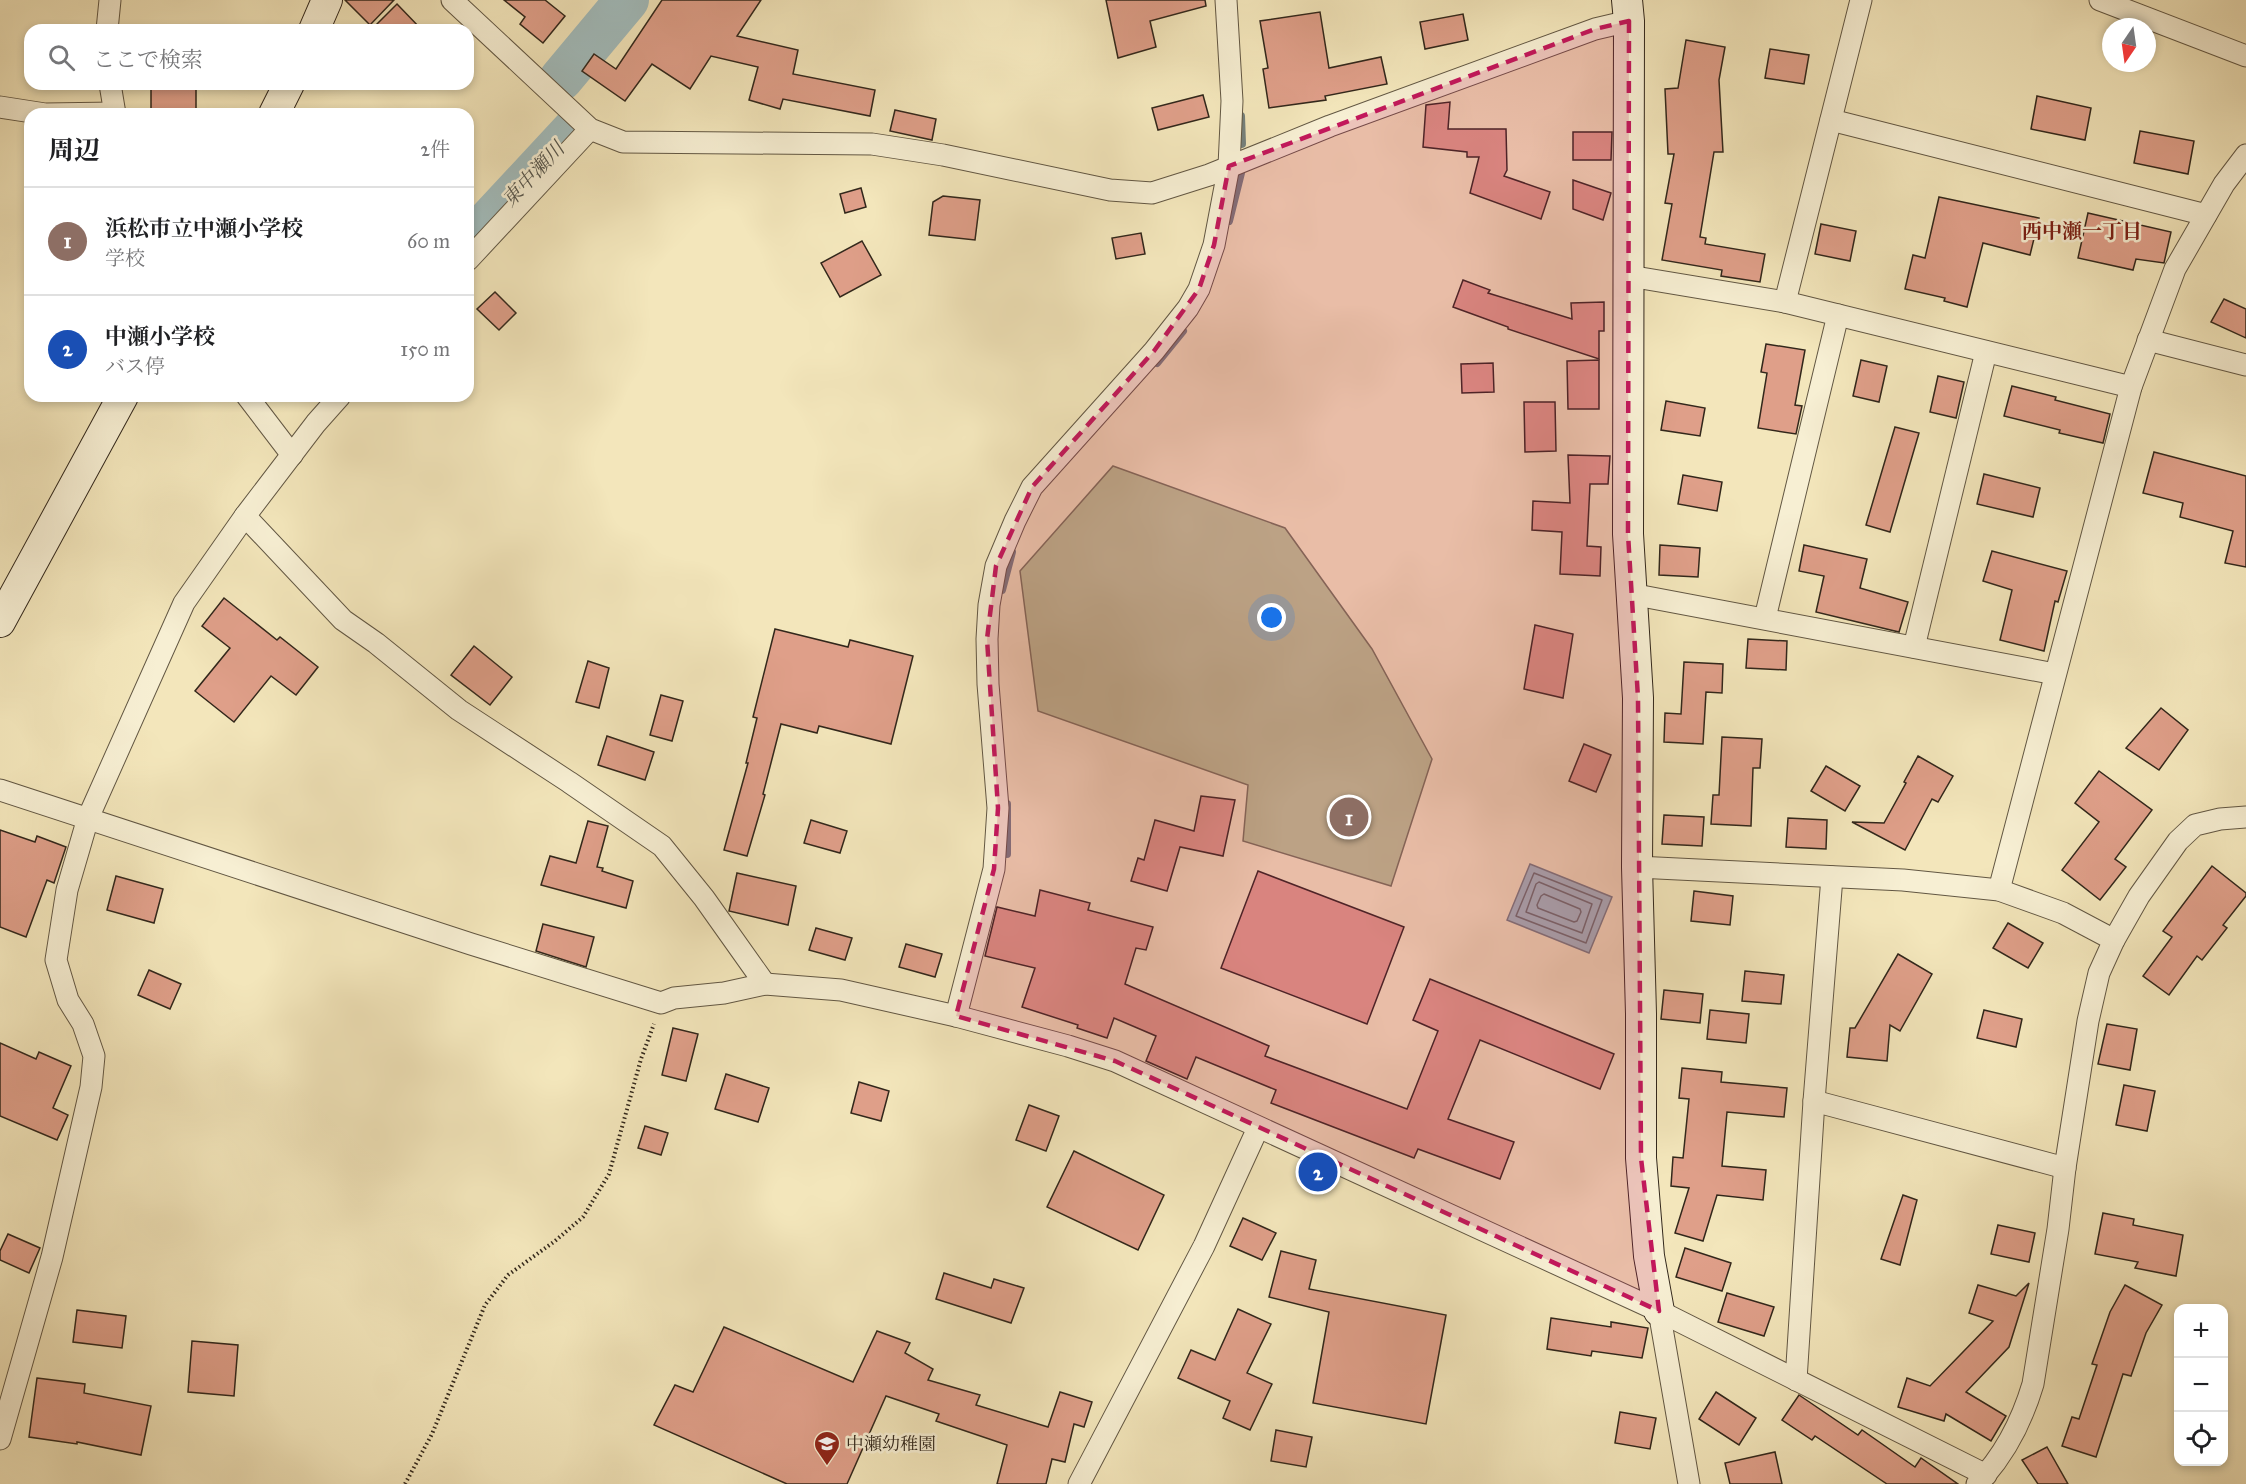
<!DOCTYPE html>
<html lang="ja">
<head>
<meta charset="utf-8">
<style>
	:root { --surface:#fff; --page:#f6f6f6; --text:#202124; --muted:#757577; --line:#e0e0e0; --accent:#db2777 }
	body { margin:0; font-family:"IM FELL Great Primer","Noto Serif JP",serif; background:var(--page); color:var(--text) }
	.controls { position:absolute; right:18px; bottom:18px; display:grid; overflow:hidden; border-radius:12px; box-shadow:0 3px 9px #0003 }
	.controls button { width:54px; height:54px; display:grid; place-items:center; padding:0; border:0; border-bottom:2px solid var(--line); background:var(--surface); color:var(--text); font:30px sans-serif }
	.compass { position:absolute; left:2102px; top:18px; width:54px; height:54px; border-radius:50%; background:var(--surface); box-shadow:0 3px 9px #0003; rotate:193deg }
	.you { position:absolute; left:1272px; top:618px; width:21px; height:21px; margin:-15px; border:4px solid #fff; border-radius:50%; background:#1a73e8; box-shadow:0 0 0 9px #1a73e833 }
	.badge { display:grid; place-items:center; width:39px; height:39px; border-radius:50%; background:var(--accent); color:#fff; font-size:20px; font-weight:700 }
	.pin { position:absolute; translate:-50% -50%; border:3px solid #fff; box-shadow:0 2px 6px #0006 }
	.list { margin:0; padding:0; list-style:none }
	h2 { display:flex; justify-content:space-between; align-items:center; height:78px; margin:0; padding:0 24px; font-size:26px }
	h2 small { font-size:20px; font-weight:400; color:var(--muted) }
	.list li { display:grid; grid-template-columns:39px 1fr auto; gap:18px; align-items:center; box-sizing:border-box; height:108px; padding:0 24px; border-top:2px solid var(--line) }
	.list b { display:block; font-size:22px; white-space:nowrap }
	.list p { margin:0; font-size:20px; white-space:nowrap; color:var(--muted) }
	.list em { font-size:20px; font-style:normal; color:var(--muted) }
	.icon { flex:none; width:33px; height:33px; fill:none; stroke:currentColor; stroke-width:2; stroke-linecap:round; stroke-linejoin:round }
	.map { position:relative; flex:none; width:2246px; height:1484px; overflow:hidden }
	.search { position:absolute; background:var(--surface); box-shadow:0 3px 9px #0003; left:24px; top:24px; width:450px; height:66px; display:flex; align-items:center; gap:15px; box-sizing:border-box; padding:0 21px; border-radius:18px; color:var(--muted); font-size:22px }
	.panel { position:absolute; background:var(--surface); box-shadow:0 3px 9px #0003; left:24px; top:108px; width:450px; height:294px; border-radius:18px }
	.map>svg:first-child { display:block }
	.green { fill:#bbc590; stroke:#767656; stroke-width:1.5 }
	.water { fill:#a2bcbc; stroke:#75807c; stroke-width:1.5 }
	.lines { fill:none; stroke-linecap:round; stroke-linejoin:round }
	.shore { stroke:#6a726c; stroke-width:1.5 }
	.stream { stroke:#75807c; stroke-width:8 }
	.river { stroke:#a2bcbc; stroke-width:44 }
	.building { fill:#df9f89; stroke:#32271b; stroke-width:1.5 }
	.street-casing { stroke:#625743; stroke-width:23 }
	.secondary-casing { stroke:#32271b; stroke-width:32 }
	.path { stroke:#32271b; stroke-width:4; stroke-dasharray:1.5 3; stroke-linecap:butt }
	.street { stroke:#f7efd3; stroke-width:21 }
	.secondary { stroke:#f7efd3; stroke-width:30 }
	.marked { fill:#c2185b; fill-opacity:0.2; stroke:#c2185b; stroke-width:4.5; stroke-dasharray:12 8; stroke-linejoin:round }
	.labels { text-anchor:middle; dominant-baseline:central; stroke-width:5; stroke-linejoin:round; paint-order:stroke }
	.poi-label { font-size:18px; fill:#32271b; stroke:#f7efd3; text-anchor:start }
	.water-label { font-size:20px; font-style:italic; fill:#54544b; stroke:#f7efd3 }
	.neighbourhood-label { font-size:20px; font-weight:bold; fill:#7a1f14; stroke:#f7efd3 }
</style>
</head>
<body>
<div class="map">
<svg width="2246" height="1484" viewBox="0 0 2246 1484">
	<rect width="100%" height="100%" fill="#f3e6bb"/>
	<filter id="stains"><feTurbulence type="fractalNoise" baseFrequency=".00333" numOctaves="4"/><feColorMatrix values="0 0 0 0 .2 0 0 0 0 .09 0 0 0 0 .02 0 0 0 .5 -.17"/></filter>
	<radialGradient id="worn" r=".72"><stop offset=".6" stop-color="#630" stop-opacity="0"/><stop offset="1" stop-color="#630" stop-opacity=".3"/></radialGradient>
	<!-- green -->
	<path class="green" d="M1113,466l172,62 87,121 60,110 -41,127 -148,-45 5,-56 -210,-74 -18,-140z"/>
	<!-- water -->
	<path class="water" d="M1530,864l82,33 -23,56 -82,-33z"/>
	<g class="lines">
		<!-- shore -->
		<g class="shore">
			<path d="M1534,873l68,27 -16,43 -70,-27z"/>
			<path d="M1539,882l53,22 -10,29 -56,-21 10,-28z"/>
			<path d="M1544,894l36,15 1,3 -4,9 -3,1 -36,-14 -1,-3 4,-9z"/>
		</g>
		<!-- stream -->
		<g class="stream">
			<path d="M1241,116l1,28"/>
			<path d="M1229,221l12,-48"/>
			<path d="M1157,363l26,-32"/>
			<path d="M1002,590l10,-38"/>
			<path d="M1007,854v-50"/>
		</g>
		<!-- river -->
		<g class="river">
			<path d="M561,79l66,-79"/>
			<path d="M468,244l106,-114"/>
		</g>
	</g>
	<!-- building -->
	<g class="building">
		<path d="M345,0h49l-24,25z"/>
		<path d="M504,0h41l20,16 -22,27 -23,-19 5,-7z"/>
		<path d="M662,0h99l-24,36 61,14 -5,24 82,16 -5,26 -87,-17 -3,10 -31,-9 9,-33 -47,-11 -21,33 -38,-25 -27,37 -43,-30 12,-17 22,15z"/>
		<path d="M1106,0h99l1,6 -56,15 6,26 -38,11z"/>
		<path d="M397,4l25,26h-51z"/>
		<path d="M1320,12l9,56 52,-11 6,27 -62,12 1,4 -57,8 -6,-39 5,-1 -8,-47z"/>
		<path d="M1463,14l5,26 -43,9 -5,-27z"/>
		<path d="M1686,40l39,7 -6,33 4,72h-9l-14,85 6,1 -1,6 60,10 -5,28 -39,-6 1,-6 -60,-10 10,-56 -7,-1 9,-49h-6l-3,-65 13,-1z"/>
		<path d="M1770,49l39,6 -5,29 -39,-6z"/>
		<rect x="151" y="84" width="45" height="30"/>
		<path d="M1203,95l6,22 -51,13 -6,-22z"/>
		<path d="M2037,96l54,12 -6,32 -54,-11z"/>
		<path d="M1450,102l-2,27h58l1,41 -3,6 46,16 -9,27 -71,-26 9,-36h-12v-5l-44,-5 3,-42z"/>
		<path d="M895,110l41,9 -4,21 -42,-9z"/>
		<path d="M2140,131l54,10 -6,33 -54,-11z"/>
		<path d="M1573,132h39l-1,28h-38z"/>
		<path d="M1573,180l38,13 -8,27 -30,-11z"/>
		<path d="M861,188l5,19 -21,6 -5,-19z"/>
		<path d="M943,196l37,4 -5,40 -46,-5 4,-33z"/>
		<path d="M1939,197l100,21 -9,37 -47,-12 -16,64 -23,-6 1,-3 -40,-9 8,-34 12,3z"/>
		<path d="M2088,213l83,19 -7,31 -28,-4 -3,11 -55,-12z"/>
		<path d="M1821,224l35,7 -6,30 -35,-7z"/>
		<path d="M1141,233l4,21 -29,5 -4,-21z"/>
		<path d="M862,241l19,34 -41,22 -19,-34z"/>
		<path d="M1463,280l27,10 -2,3 84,26 -1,-16 33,-1v29h-5v28l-91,-30v-2l-55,-20z"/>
		<path d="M495,292l21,21 -17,17 -22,-21z"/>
		<path d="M2224,299l22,10v29l-35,-16z"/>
		<path d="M1766,344l39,6 -10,55 7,1 -6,28 -38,-6 9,-55 -6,-1z"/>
		<path d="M1599,360v49h-31l-1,-48z"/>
		<path d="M1861,360l26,6 -8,36 -26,-6z"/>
		<path d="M1493,363l1,29 -32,1 -1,-29z"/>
		<path d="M1938,376l26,6 -8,36 -26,-6z"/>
		<path d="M2012,386l44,11 -1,3 55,14 -7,29 -44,-10 1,-3 -56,-14z"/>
		<path d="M1666,401l39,7 -5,28 -39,-6z"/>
		<path d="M1524,402h31l1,49 -31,1z"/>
		<path d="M1895,427l24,6 -29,99 -24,-7z"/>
		<path d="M2154,452l92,24v91l-21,-4 8,-32 -53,-14 3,-14 -40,-10z"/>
		<path d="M1568,455l42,1 -2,28h-18l-3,62 14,1 -1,29 -40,-2 2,-42 -30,-2 1,-29 37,2z"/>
		<path d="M1984,474l56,14 -7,29 -56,-13z"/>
		<path d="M1683,475l39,7 -5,29 -39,-7z"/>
		<path d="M1660,545l40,3 -2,29 -39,-2z"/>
		<path d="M1804,545l63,14 -7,29 48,14 -9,30 -83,-20 8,-36 -25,-5z"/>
		<path d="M1992,551l75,20 -9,31 -3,-1 -11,50 -44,-11 12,-50 -29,-9z"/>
		<path d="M224,598l53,42 3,-3 38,30 -22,28 -25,-19 -37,46 -39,-31 35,-43 -28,-22z"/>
		<path d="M1535,625l38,9 -10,64 -39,-9z"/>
		<path d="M775,629l73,18 2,-7 63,16 -22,88 -72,-18 -2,7 -36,-9 -18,70 2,1 -18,61 -23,-6 24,-87h-2l11,-45 -4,-1z"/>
		<path d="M1748,639l39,2 -1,29 -40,-2z"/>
		<path d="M474,646l38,31 -22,28 -39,-30z"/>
		<path d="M588,661l21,7 -10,40 -23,-6z"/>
		<path d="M1684,662l39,2 -1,29 -16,-1 -3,52 -39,-2 1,-29 16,1z"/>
		<path d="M661,695l22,6 -11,40 -22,-6z"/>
		<path d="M2161,708l27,22 -29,40 -33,-22z"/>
		<path d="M607,736l47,16 -9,28 -47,-15z"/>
		<path d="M1722,737l40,2 -2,29h-7l-2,58 -40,-2 2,-29h6z"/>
		<path d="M1584,744l27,11 -15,37 -27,-11z"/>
		<path d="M1918,756l35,20 -15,26 -6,-3 -27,51 -53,-28 32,1 22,-40 -2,-1z"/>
		<path d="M1826,766l34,20 -15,25 -34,-20z"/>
		<path d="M2099,771l53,39 -37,49 11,8 -26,33 -38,-30 37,-48 -24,-19z"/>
		<path d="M1201,796l34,4 -12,56 -43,-9 -13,44 -36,-10 7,-23 6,2 11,-40 39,11z"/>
		<path d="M1664,815l40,2 -2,29 -40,-2z"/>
		<path d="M1788,818l39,2 -1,29 -40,-2z"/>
		<path d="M811,820l36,11 -7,22 -36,-10z"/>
		<path d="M588,821l20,5 -11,41 6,1 -1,3 31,10 -7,27 -85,-23 9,-29 26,7z"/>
		<path d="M0,830l35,12 2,-6 29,11 -12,36 -7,-3 -21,57 -26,-10z"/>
		<path d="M2212,866l34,27v3l-23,29 4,3 -25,32 -5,-4 -28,39 -26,-19 29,-39 -9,-6z"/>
		<path d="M1258,871l146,56 -37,97 -146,-56z"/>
		<path d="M737,873l59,13 -8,39 -59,-14z"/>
		<path d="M116,876l47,13 -9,34 -47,-13z"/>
		<path d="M1040,890l50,13 -2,7 65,17 -7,23 -10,-2 -11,36 144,62 -4,10 142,53 31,-78 -25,-11 17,-41 184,75 -14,35 -120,-49 -32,79 66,23 -14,37 -82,-30 -4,9 -143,-55 5,-13 -80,-33 -9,22 -41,-18 10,-25 -42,-18 -7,20 -30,-10 1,-3 -56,-18 13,-39 -50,-12 12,-49 38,9z"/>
		<path d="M1694,891l39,5 -3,29 -39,-4z"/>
		<path d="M2008,923l35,20 -15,25 -35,-20z"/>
		<path d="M543,924l51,13 -8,30 -50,-16z"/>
		<path d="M816,928l36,10 -7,22 -36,-10z"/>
		<path d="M906,944l36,10 -7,23 -36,-10z"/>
		<path d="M1898,954l34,20 -32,57 -10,-6 -3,36 -40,-4 3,-29h5z"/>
		<path d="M149,970l32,14 -11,25 -32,-14z"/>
		<path d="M1745,971l39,4 -3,29 -39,-3z"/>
		<path d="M1664,990l39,4 -3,29 -39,-4z"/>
		<path d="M1710,1010l39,4 -3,29 -39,-4z"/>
		<path d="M1984,1010l38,9 -6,28 -39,-9z"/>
		<path d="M2107,1024l30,5 -7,41 -32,-6z"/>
		<path d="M673,1028l25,6 -12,47 -24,-6z"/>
		<path d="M0,1043l36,16 3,-7 32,14 -18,42 15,7 -11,25 -57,-24z"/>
		<path d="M1682,1068l40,4 -1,10 66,6 -3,29 -57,-5 -5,54 44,4 -3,30 -46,-5 -14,46 -28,-8 14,-45 -18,-2 2,-29 10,1 6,-59 -10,-1z"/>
		<path d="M726,1074l43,14 -11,34 -43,-13z"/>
		<path d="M859,1082l30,9 -8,30 -30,-8z"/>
		<path d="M2124,1085l31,6 -8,40 -31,-6z"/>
		<path d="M1029,1105l30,11 -13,35 -30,-11z"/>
		<path d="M645,1126l23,7 -7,22 -23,-7z"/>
		<path d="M1074,1151l90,44 -26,55 -91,-43z"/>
		<path d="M1903,1195l14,5 -17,65 -19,-6z"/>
		<path d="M2103,1213l31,6 -1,6 50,10 -7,41 -41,-8 3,-6 -43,-8z"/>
		<path d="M1243,1218l33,15 -14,27 -32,-14z"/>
		<path d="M1998,1225l37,8 -6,29 -38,-8z"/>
		<path d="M8,1234l32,14 -11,25 -29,-13v-9z"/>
		<path d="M1685,1248l46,15 -9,28 -46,-14z"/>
		<path d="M1281,1251l35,9 -7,29 137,26 -20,109 -113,-21 16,-91 -60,-15z"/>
		<path d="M944,1273l47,15 3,-9 30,9 -13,35 -75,-24z"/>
		<path d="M2029,1283l-20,64 -43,45 40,24 -15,25 -45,-27 -2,7 -46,-14 9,-29 23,8 63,-65 -24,-8 9,-28 38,11z"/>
		<path d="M2125,1285l37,20 -16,28 -15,43 -8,-2 -27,83 -34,-11 10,-29 7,2 18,-54 -5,-1 18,-52z"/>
		<path d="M1727,1293l47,14 -10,29 -46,-14z"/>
		<path d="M1238,1309l33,15 -24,49 25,11 -22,46 -27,-12 7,-17 -52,-23 13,-28 24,10z"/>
		<path d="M77,1310l49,6 -4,32 -49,-6z"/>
		<path d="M1551,1318l60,9v-5l37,6 -6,30 -50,-7 -1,5 -44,-7z"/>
		<path d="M724,1327l129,55 24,-51 33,12 -5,10 28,16 -5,11 52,15 -4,10 72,22 12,-35 32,10 -8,25 -10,-3 -9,38 -13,-3 -6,25h-49l10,-39 -71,-24 3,-7 -53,-18 -39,88h-60l-133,-59 21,-40 18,7z"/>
		<path d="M192,1341l46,4 -4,51 -46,-4z"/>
		<path d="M37,1378l48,6 -1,9 67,13 -10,49 -64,-13v2l-48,-7z"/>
		<path d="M1716,1392l40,26 -17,27 -40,-26z"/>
		<path d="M1799,1395l59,40 4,-5 53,37 6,-9 37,26h-71l-72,-48 -3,4 -30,-20z"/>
		<path d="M1620,1412l36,6 -6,31 -35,-6z"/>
		<path d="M1276,1430l36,7 -6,30 -35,-6z"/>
		<path d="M2047,1447l21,37h-30l-16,-24z"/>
		<path d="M1775,1452l7,32h-52l-5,-21z"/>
	</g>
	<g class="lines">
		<defs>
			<g id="street">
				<path d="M452,0l138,129 33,13 249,2 71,11 167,35 42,3 57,-18 121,-49 265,-97 34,-8"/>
				<path d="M2100,0l146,56"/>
				<path d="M107,30l3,-30"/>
				<path d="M110,84l5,30"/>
				<path d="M0,107l45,7 70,-1"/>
				<path d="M1831,120l375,95"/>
				<path d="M468,260l122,-131"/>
				<path d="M1629,276l156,26 346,85"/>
				<path d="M1785,302l76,-302"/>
				<path d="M2148,340l98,25"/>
				<path d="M247,396l45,59"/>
				<path d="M245,516l98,104 33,23 83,67 110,72 93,64 42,52 61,86"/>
				<path d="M1631,594l424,80"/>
				<path d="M1765,618l73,-303"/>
				<path d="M1914,647l72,-295"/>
				<path d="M0,790l471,154 190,59 13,-5 50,-5 41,-9 76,6 115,26 112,30 47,15 544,250 327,164"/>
				<path d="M1637,867l266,13 96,10 64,23 51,27"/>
				<path d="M1999,890l132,-503 44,-118 49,-85 22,-29"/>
				<path d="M956,1016l38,-147 4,-61 -10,-124 -1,-45 2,-34 7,-39 19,-45 17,-34 122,-136 34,-43 11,-19 15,-44 15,-79 3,-65 -6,-101"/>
				<path d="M1814,1101l251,67"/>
				<path d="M1659,1311l30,173"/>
				<path d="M1796,1380l18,-279 18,-224"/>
				<path d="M0,1439l52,-182 39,-170 3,-31 -11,-32 -15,-24 -12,-40 11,-70 21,-72 96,-215 61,-87 71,-93 24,-27"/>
				<path d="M1079,1484l125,-238 54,-118"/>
				<path d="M1977,1484c27,-28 45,-63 56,-100l25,-155 7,-61 23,-147 11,-48 15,-33 25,-44 39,-55 17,-16 25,-6 26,-2"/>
			</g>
			<g id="secondary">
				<path d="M1627,0l2,21 -1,513 10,164 -1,169 4,147v144l8,98 10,55"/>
				<path d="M314,30l13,-30"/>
				<path d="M274,114l15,-30"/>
				<path d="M0,622l123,-226"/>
			</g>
		</defs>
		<!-- street casing -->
		<use href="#street" class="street-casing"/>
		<!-- secondary casing -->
		<use href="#secondary" class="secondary-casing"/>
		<!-- path -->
		<path class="path" d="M405,1484l27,-50 53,-129 23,-30 47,-34 28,-24 26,-43 32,-115 13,-35"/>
		<!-- street -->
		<use href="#street" class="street"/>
		<!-- secondary -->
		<use href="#secondary" class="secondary"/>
	</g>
	<!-- marked area -->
	<path class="marked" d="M1629,21l-1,513 10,164 3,460 18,153 -544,-250 -159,-45 38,-147 4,-61 -11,-169 9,-73 36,-79 122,-136 45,-62 15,-44 15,-79 366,-137z"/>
	<!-- icons -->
	<defs>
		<symbol id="school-pin" viewBox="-11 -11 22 30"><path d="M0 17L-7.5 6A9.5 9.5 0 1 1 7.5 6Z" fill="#8f2418" stroke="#f7efd3"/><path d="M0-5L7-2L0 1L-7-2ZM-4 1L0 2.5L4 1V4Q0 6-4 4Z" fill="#fff"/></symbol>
	</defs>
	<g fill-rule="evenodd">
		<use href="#school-pin" x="812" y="1429" width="30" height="40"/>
	</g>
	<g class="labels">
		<!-- poi labels -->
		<g class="poi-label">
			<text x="846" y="1444">中瀬幼稚園</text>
		</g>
		<!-- water labels -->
		<g class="water-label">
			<text transform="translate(533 174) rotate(-47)">東中瀬川</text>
		</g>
		<!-- neighbourhood labels -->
		<g class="neighbourhood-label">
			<text x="2082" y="231">西中瀬一丁目</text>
		</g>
	</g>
	<rect width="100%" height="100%" filter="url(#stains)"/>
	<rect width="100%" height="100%" fill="url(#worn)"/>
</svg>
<div class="controls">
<button>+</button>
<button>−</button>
<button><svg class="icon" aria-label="locate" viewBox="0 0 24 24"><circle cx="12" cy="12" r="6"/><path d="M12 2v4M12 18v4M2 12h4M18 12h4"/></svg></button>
</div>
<svg class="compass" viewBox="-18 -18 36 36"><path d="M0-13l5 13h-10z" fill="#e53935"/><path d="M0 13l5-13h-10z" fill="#757577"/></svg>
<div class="you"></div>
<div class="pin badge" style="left:1349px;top:817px;background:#8d6e63">1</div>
<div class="pin badge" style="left:1318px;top:1172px;background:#1a4fb4">2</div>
<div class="search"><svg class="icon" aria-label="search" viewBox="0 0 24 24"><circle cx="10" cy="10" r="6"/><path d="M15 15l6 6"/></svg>ここで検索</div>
<section class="panel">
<h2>周辺<small>2件</small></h2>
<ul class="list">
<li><span class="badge" style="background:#8d6e63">1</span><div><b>浜松市立中瀬小学校</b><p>学校</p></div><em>60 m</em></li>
<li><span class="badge" style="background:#1a4fb4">2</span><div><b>中瀬小学校</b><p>バス停</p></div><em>150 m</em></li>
</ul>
</section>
</div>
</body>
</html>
